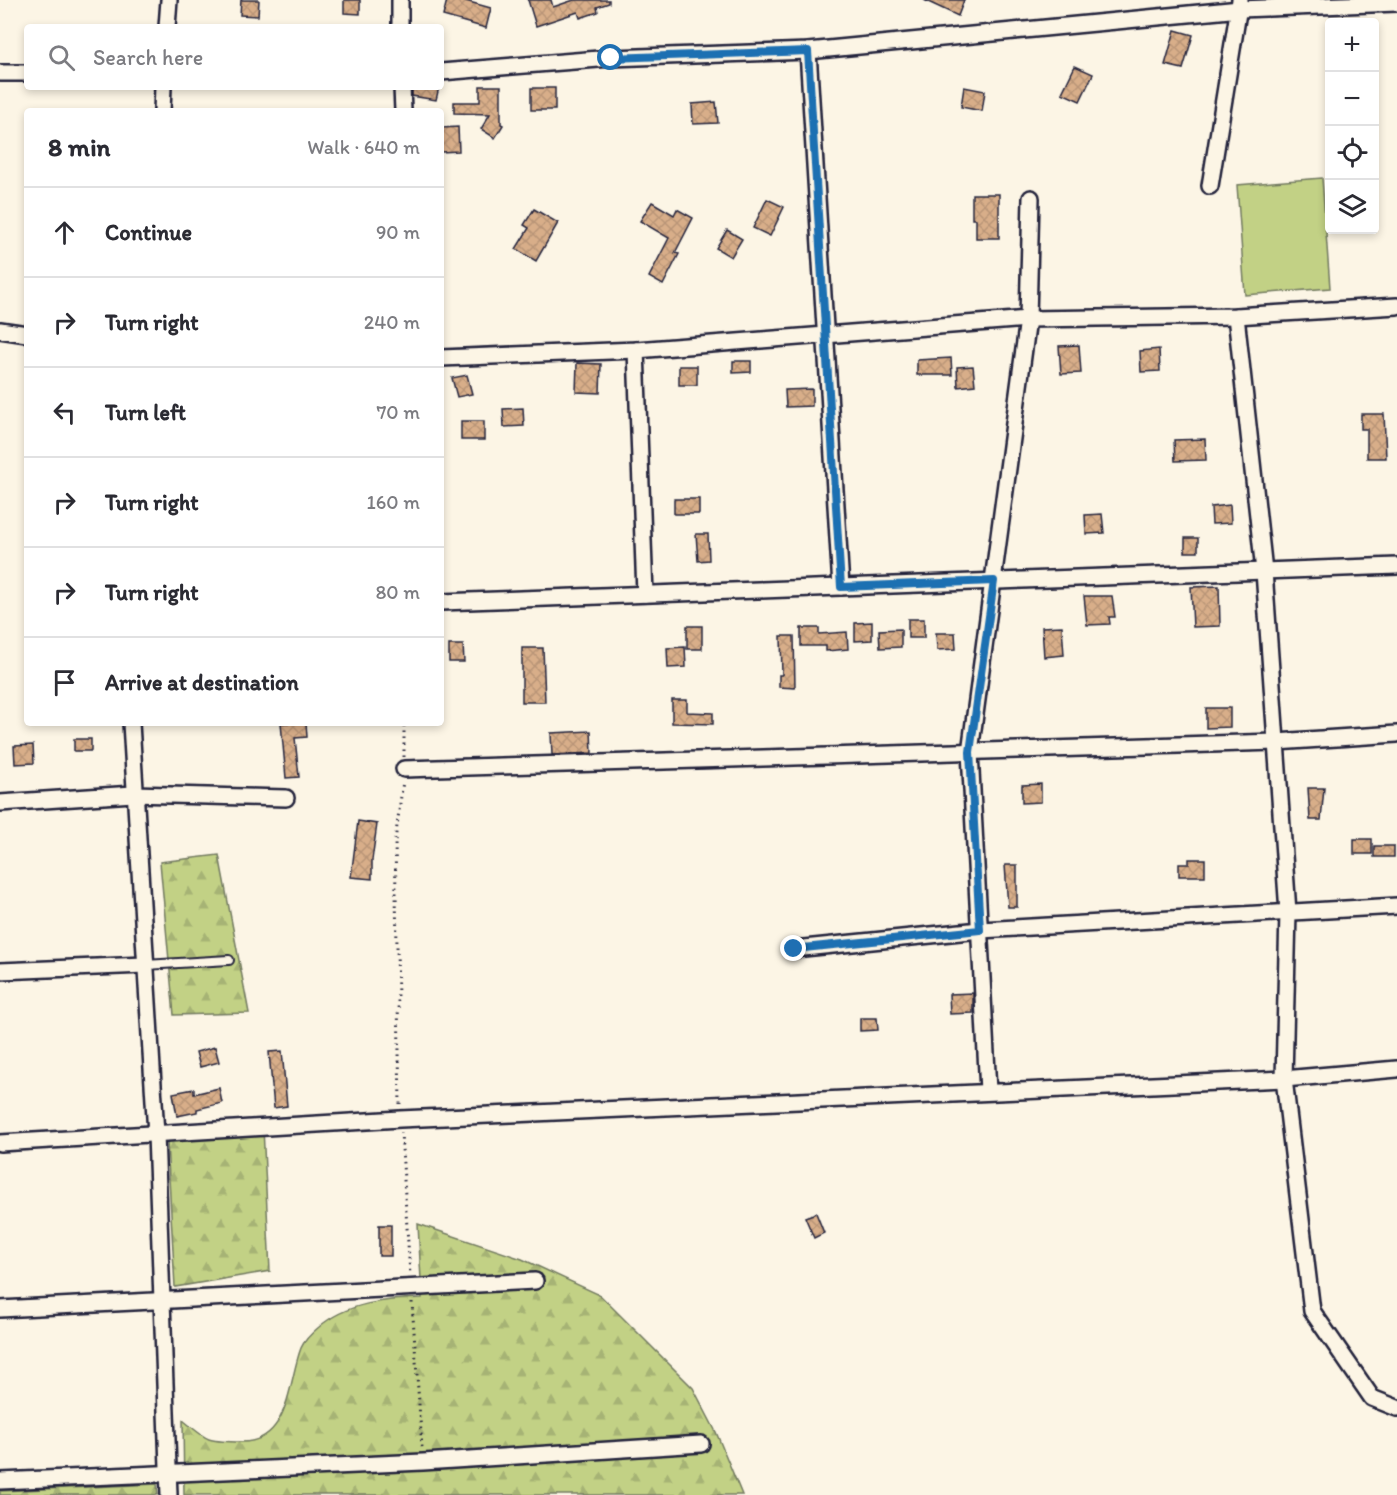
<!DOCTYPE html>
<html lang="en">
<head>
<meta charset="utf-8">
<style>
	:root { --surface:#fff; --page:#f7f7f7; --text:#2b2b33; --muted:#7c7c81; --line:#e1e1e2 }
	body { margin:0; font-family:Itim,sans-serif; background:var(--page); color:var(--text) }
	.controls { position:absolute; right:18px; top:18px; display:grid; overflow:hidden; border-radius:6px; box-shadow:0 3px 9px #0003 }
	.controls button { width:54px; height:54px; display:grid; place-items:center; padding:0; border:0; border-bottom:2px solid var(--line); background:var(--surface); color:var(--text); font:30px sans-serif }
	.stop { position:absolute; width:18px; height:18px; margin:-14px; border:4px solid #1f6fb2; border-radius:50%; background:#fff }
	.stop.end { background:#1f6fb2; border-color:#fff; box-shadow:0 2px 6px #0008 }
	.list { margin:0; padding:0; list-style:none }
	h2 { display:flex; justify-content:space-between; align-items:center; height:78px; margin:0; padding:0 24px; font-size:26px }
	h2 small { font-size:20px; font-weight:400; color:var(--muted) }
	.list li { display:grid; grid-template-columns:39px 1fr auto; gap:18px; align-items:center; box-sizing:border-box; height:90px; padding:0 24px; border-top:2px solid var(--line) }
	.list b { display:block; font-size:22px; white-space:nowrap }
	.list em { font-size:20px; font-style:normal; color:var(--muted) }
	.icon { flex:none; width:33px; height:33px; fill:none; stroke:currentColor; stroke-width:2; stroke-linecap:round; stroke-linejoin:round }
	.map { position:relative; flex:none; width:1397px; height:1495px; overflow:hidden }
	.search { position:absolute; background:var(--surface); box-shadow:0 3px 9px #0003; left:24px; top:24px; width:420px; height:66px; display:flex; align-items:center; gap:15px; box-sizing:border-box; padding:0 21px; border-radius:6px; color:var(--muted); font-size:22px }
	.panel { position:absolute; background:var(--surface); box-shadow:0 3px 9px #0003; left:24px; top:108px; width:420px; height:618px; border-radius:6px }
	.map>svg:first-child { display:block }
	.forest { fill:url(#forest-firs); stroke:#727a60; stroke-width:1.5 }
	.pitch { fill:#c2d185; stroke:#727a60; stroke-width:1.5 }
	.building { fill:url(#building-cross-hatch); stroke:#22223b; stroke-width:1.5 }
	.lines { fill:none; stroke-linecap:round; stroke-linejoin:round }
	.lane-casing { stroke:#22223b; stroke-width:12 }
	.street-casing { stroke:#22223b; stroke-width:20 }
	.path { stroke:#22223b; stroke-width:3; stroke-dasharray:1.5 4.5; stroke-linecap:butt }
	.lane { stroke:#fcf5e5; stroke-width:8 }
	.street { stroke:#fcf5e5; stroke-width:15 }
	.route { stroke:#1f6fb2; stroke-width:8 }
</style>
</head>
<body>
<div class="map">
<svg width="1397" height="1495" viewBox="0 0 1397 1495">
	<defs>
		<pattern id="forest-firs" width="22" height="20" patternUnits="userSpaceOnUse" patternTransform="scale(1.5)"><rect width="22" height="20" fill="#c2d185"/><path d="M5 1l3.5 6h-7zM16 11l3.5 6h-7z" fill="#a6b374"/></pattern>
		<pattern id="building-cross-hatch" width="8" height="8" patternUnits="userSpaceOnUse" patternTransform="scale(1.5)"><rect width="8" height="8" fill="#d8ae89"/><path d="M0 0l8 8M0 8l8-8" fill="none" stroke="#b99577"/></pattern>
	</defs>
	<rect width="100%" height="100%" fill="#fcf5e5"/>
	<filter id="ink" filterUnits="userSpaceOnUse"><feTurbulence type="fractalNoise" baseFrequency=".0167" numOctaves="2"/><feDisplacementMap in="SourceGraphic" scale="12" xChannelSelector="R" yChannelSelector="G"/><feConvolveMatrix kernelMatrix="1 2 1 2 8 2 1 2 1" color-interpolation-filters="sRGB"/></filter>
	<g filter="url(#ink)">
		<!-- forest -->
		<g class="forest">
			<path d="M219,855l30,158 -75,2 -14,-153z"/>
			<path d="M263,1128l7,143 -95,16 -8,-145z"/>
			<path d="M418,1224l104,35 78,36 93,93 23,44 26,63h-558l-1,-75c26,22 23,21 57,22 50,1 48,-60 61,-94 3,-7 12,-16 18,-21 27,-24 67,-28 103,-29z"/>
			<path d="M157,1484l1,11h-158v-4z"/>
		</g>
		<!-- pitch -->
		<path class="pitch" d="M1322,178l8,110 -85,7 -8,-110z"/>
		<!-- building -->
		<g class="building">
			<path d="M241,0h18l-1,16 -18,-1z"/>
			<path d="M344,0h16v14l-16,-1z"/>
			<path d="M447,0h15l29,8 -5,20 -43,-12z"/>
			<path d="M528,0h23l2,7 21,-7h35v3l-12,4 1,5 -18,6 -2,-6 -42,14z"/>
			<path d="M924,0h40l-6,16z"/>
			<path d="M1175,30l18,5 -10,34 -18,-4z"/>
			<path d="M1075,66l18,8 -13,27 -18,-8z"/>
			<path d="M480,86h21v38l2,1 -8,13 -14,-9 9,-15 -36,-1v-11h26z"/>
			<path d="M412,87h27l-3,13 -24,-4z"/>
			<path d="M964,87l21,4 -3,20 -21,-4z"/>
			<rect x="531" y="88" width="24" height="22"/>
			<path d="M716,102l2,21 -25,1 -1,-20z"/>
			<path d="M458,127l1,24 -18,1v-24z"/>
			<path d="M972,194h27v44h-23v-19h-4z"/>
			<path d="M767,199l17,8 -14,29 -17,-8z"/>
			<path d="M652,202l22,13 3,-6 16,9 -18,35 4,1 -16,31 -14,-8 20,-39 -29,-17z"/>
			<path d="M534,209l24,14 -22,38 -20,-12 13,-21 -5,-3z"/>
			<path d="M727,230l15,9 -11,18 -15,-9z"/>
			<path d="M1079,345l2,28 -20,1 -2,-28z"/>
			<path d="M1159,349l1,22 -19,1 -1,-21z"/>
			<path d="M951,358l1,17h-35v-15z"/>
			<path d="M733,361h18v11l-18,1z"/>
			<path d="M577,363l24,1 -1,29 -24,-1z"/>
			<rect x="679" y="366" width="18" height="19"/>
			<path d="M973,366l2,19 -17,2 -1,-20z"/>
			<path d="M467,375l5,19 -15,3 -5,-19z"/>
			<path d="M812,389v17l-26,1 -1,-17z"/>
			<path d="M523,408l1,18 -20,1 -1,-18z"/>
			<path d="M1361,414h23l2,44h-19v-29h-6z"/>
			<rect x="461" y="421" width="23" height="19"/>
			<path d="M1205,439l1,21 -31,1 -1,-21z"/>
			<rect x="674" y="499" width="25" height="15"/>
			<path d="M1230,505l1,18 -19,1 -1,-17z"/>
			<path d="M1102,514l2,19 -18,1 -1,-19z"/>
			<path d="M696,534h12l1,26 -11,1z"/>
			<rect x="1185" y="538" width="13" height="14"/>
			<path d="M1219,586l1,40 -27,1 -2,-40z"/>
			<path d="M1084,596h28l3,21h-6l1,7 -23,1z"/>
			<rect x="908" y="619" width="16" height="19"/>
			<path d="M872,622v18l-17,1v-18z"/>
			<rect x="687" y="626" width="15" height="23"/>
			<path d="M1062,626l2,29 -20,2 -2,-30z"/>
			<path d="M801,628h18v6l28,-2 1,17 -22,2v-5h-25z"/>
			<path d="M901,629v18l-21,1 -1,-18z"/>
			<path d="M936,633h19l1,16 -19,1z"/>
			<path d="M781,636h13l1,52 -16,-1v-12h3z"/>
			<path d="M449,645h14l1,17h-15z"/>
			<path d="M685,647l1,20 -18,1 -1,-20z"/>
			<path d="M522,648h21l2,54h-23z"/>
			<path d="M672,700h15v12l26,1v11l-41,-1z"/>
			<path d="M1206,708h24v19l-24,1z"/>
			<path d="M281,723h25l1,14 -12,1 4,39 -13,1z"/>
			<path d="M591,731l1,22 -40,2 -1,-22z"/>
			<rect x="74" y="739" width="17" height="12"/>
			<path d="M33,745l1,18 -19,1 -1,-18z"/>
			<path d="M1041,784v18l-19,1v-18z"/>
			<path d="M1308,788h16l-3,32h-11z"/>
			<path d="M358,821l19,3 -5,36v19l-21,-2z"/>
			<rect x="1354" y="839" width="18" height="15"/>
			<rect x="1374" y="846" width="20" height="11"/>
			<path d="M1189,859h16v17h-26v-12h10z"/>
			<path d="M1005,865h12v42h-9z"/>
			<path d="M973,993v20l-23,1 -1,-20z"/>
			<path d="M860,1018h17l1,12 -18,1z"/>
			<path d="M215,1047l4,15 -19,5 -4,-15z"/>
			<path d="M282,1051l5,55 -13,2 -5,-56z"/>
			<path d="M219,1088l3,15 -25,6v3l-20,4 -4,-23 21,-4v5z"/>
			<path d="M816,1213l8,20 -10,5 -9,-21z"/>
			<rect x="379" y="1225" width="12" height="31"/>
		</g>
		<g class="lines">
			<defs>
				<path id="lane" d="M145,965l84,-5"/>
				<g id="street">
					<path d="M400,0v27"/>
					<path d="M167,27l2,-27"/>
					<path d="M808,51l33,536"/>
					<path d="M441,72l170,-14 197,-7 432,-42 157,-6"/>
					<path d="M0,73h27"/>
					<path d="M402,87l1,24"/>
					<path d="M162,111l1,-24"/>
					<path d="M1210,186l30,-186"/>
					<path d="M1236,316l28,255 24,341 -4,167 28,232 60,87 25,10"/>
					<path d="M0,330l27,4"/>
					<path d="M636,350l9,244"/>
					<path d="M441,358l195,-8 392,-31 208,-3 161,-10"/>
					<path d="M441,602l956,-36"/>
					<path d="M131,723l25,411 13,361"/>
					<path d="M404,769l872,-27 121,-8"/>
					<path d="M0,803l133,-9 153,4"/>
					<path d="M794,949l186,-19 417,-24"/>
					<path d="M0,971l145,-6"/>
					<path d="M988,1091l-18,-339 58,-433 3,-121"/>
					<path d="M0,1143l400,-24 884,-40 113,-10"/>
					<path d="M0,1309l535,-28"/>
					<path d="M0,1481l423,-19 278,-18"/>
				</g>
			</defs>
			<!-- lane casing -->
			<use href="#lane" class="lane-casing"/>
			<!-- street casing -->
			<use href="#street" class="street-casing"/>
			<!-- path -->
			<g class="path">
				<path d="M404,757v-34"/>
				<path d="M400,1104l-5,-263 8,-60"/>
				<path d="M401,1132l9,143"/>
				<path d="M412,1302l10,146"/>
			</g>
			<!-- lane -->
			<use href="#lane" class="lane"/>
			<!-- street -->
			<use href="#street" class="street"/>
		</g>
	</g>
	<g class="lines" filter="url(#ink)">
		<!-- route -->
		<path class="route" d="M611,58l197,-7 33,536 153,-6 -24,171 10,178 -186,19"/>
	</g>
</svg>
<div class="controls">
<button>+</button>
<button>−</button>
<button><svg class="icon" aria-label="locate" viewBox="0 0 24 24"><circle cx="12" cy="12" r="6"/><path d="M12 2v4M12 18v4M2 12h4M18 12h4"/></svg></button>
<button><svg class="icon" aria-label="layers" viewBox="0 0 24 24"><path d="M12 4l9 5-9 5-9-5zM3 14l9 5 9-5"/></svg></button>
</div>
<div class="stop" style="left:611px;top:58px"></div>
<div class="stop end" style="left:794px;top:949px"></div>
<div class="search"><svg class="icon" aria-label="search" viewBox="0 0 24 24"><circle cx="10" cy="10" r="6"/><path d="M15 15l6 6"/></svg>Search here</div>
<section class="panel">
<h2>8 min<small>Walk · 640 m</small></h2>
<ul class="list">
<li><svg class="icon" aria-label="ahead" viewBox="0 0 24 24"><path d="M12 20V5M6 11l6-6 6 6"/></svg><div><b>Continue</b></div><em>90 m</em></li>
<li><svg class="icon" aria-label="right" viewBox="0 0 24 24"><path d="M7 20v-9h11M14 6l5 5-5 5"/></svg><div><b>Turn right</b></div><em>240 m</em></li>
<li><svg class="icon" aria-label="left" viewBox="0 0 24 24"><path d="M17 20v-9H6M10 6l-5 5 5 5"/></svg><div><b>Turn left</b></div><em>70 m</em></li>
<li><svg class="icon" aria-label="right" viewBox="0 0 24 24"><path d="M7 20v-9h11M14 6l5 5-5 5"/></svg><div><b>Turn right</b></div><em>160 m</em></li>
<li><svg class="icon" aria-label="right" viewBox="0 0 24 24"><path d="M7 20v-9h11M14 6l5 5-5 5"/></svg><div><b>Turn right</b></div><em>80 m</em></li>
<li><svg class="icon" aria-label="arrive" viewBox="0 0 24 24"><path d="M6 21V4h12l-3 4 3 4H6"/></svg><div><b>Arrive at destination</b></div></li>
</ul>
</section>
</div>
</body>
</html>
